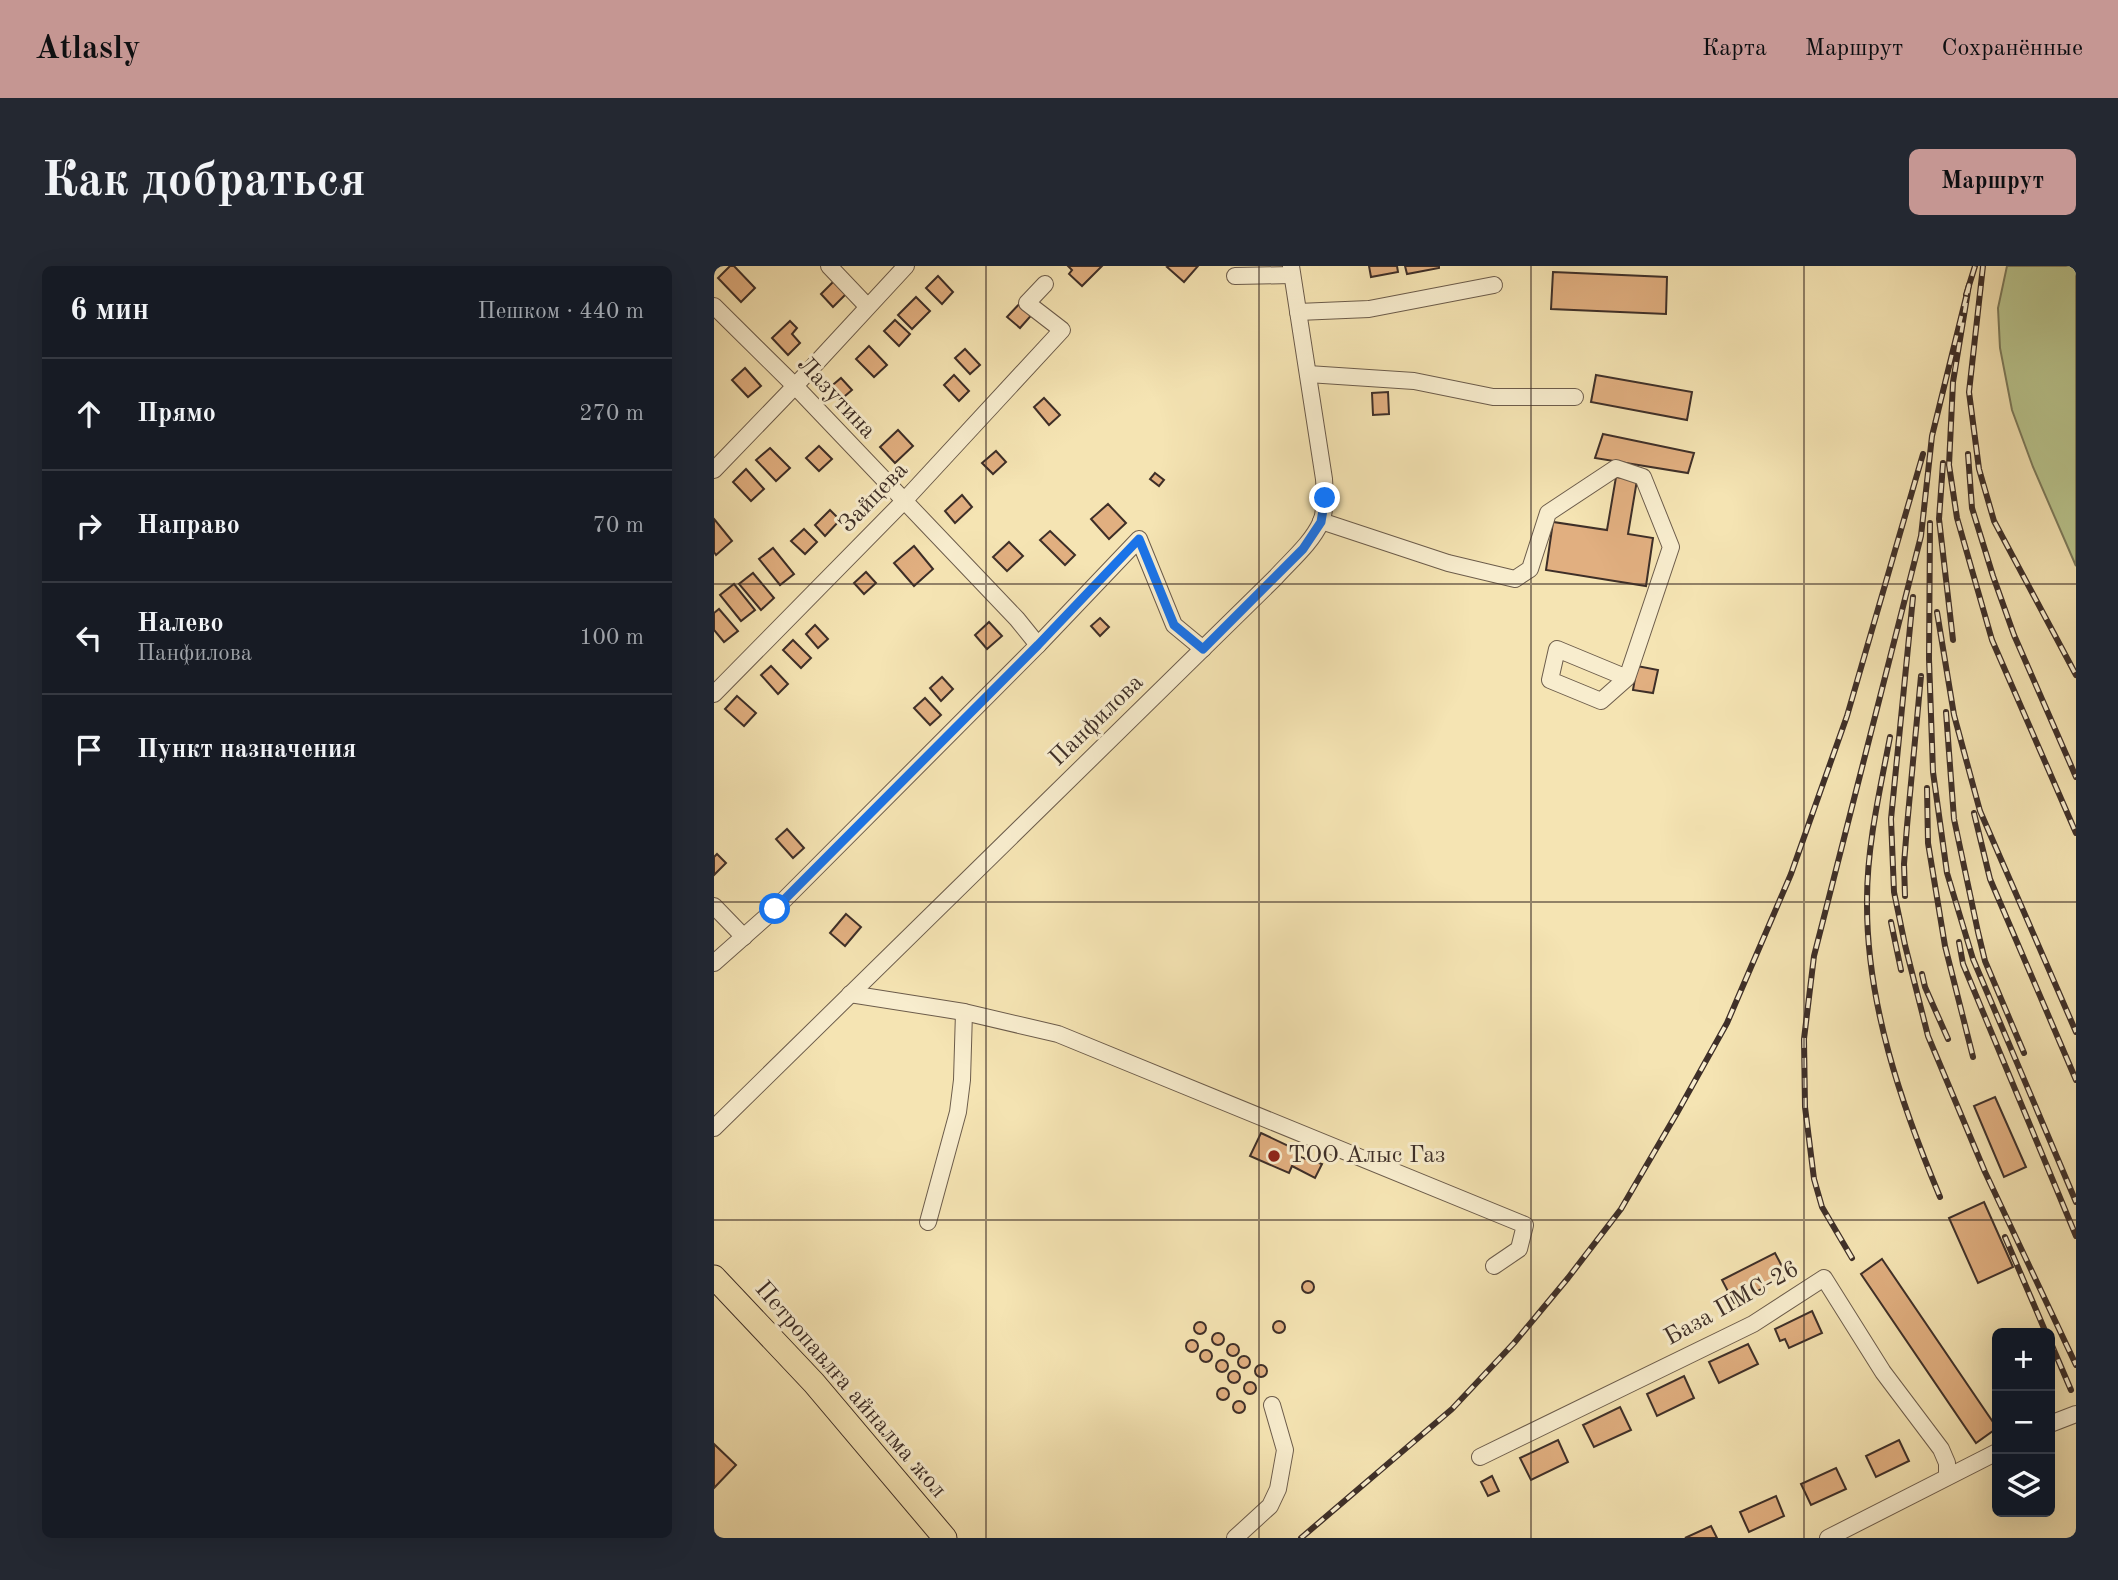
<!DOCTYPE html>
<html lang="ru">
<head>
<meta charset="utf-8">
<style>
	:root { --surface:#171b24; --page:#242831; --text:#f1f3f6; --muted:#9ea1a6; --line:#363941; --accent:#c59692 }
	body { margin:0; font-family:"Old Standard TT",serif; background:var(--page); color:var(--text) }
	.controls { position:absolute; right:21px; bottom:21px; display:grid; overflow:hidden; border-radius:10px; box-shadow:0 7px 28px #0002 }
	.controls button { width:63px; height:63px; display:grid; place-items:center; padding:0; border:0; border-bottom:2px solid var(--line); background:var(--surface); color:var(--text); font:35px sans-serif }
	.stop { position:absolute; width:21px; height:21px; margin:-16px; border:5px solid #1a73e8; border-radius:50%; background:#fff }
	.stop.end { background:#1a73e8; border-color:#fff; box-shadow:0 2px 7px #0008 }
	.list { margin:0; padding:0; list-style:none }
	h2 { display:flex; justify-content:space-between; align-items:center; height:91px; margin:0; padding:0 28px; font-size:30px }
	h2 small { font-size:23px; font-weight:400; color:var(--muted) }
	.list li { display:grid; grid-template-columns:46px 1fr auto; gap:21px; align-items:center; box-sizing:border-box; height:112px; padding:0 28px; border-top:2px solid var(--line) }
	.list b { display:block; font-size:26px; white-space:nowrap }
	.list p { margin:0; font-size:23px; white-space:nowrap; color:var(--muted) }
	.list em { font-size:23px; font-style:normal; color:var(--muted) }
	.icon { flex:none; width:38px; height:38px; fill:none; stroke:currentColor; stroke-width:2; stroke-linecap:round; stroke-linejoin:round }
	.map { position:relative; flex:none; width:1362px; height:1272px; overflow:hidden; border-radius:10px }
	header { display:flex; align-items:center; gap:42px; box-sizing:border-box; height:98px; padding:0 35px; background:var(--accent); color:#111 }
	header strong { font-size:33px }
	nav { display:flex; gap:38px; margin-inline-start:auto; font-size:24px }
	.intro { display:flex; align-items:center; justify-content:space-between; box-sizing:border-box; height:168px; padding:0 42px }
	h1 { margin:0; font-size:49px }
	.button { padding:18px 32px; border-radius:10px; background:var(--accent); color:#111; font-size:24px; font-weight:700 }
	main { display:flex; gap:42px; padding:0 42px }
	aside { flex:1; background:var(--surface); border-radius:10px; box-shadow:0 7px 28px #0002 }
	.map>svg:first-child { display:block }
	.green { fill:#b9c58e; stroke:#7c7a5b; stroke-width:2 }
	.building { fill:#e1af80; stroke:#3e2f28; stroke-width:2 }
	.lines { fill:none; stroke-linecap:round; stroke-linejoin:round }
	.minor-casing { stroke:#6c5c4b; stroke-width:18 }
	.highway-casing { stroke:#3e2f28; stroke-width:25 }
	.minor { stroke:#f8edce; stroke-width:16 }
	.highway { stroke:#f5e4b3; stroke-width:23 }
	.rail-casing { stroke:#3e2f28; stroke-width:6 }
	.rail { stroke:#f8edce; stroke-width:3.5; stroke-dasharray:10; stroke-linecap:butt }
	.route { stroke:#1a73e8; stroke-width:9 }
	.grid { fill:none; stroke:#3e2f28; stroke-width:2; stroke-opacity:0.55 }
	.poi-dot { fill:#8f2418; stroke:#f8edce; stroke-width:2.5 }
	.labels { text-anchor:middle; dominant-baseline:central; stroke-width:6; stroke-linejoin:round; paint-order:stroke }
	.street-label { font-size:24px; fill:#3e2f28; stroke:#f8edce }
	.poi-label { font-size:24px; fill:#3e2f28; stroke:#f8edce; text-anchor:start }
</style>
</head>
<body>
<header>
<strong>Atlasly</strong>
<nav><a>Карта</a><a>Маршрут</a><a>Сохранённые</a></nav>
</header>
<div class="intro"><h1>Как добраться</h1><a class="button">Маршрут</a></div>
<main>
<aside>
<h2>6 мин<small>Пешком · 440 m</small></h2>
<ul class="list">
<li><svg class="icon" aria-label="ahead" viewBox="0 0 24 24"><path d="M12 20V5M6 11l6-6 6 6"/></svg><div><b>Прямо</b></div><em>270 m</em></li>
<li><svg class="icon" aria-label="right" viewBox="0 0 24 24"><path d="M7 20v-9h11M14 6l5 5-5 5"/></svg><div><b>Направо</b></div><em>70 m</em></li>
<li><svg class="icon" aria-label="left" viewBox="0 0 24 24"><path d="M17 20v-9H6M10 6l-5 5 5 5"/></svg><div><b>Налево</b><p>Панфилова</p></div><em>100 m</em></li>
<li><svg class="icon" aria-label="arrive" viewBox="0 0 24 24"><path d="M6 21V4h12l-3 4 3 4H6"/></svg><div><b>Пункт назначения</b></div></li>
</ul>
</aside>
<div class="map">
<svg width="1362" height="1272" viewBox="0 0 1362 1272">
	<rect width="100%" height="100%" fill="#f5e4b3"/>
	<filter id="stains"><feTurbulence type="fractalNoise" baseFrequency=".00286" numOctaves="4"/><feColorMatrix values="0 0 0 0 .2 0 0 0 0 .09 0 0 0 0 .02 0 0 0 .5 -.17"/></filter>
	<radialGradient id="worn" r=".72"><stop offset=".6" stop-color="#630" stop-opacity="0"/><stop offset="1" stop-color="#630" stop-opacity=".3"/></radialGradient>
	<!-- green -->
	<path class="green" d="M1293,0h69v300l-43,-99 -21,-57 -12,-62 -2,-40z"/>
	<!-- building -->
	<g class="building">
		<path d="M16,0h4l21,22 -14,14 -23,-24z"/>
		<path d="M354,0h34l-20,20 -13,-12 3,-4z"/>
		<path d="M455,0h29l-14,16 -17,-15z"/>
		<path d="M655,0h28l1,6 -27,5z"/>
		<path d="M691,0h34v2l-32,6z"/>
		<path d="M839,6l114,5 -1,37 -115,-5z"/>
		<path d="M224,10l15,16 -11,12 -16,-16z"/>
		<path d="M123,12l12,13 -16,16 -12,-13z"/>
		<path d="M202,31l14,14 -18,18 -14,-14z"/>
		<path d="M309,34l13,10 -16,18 -13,-11z"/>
		<path d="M181,54l15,14 -11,12 -15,-15z"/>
		<path d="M76,55l7,7 -5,6 8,9 -12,12 -16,-17z"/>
		<path d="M155,80l18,19 -13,12 -18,-18z"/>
		<path d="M251,83l15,16 -10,9 -15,-16z"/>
		<path d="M31,102l16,18 -13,11 -16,-17z"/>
		<path d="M240,109l15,16 -10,10 -15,-16z"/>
		<path d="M882,109l96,17 -5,28 -96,-18z"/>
		<path d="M127,112l11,12 -13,11 -11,-12z"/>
		<path d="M674,126l1,22 -16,1 -1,-22z"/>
		<path d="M330,132l16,17 -11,10 -15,-18z"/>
		<path d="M184,164l15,16 -18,17 -15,-16z"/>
		<path d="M889,168l91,19 -6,20 -93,-15z"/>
		<path d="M105,180l13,13 -13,12 -13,-13z"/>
		<path d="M56,182l20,20 -14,13 -20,-21z"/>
		<path d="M282,185l10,11 -13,12 -11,-11z"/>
		<path d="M32,203l18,20 -13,12 -18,-19z"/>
		<path d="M441,207l9,7 -5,6 -9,-7z"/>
		<path d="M902,211l21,3 -9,54 25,4 -7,48 -100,-16 7,-48 54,8z"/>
		<path d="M248,229l10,12 -17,16 -10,-12z"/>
		<path d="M394,238l18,19 -17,16 -18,-20z"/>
		<path d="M116,244l10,10 -15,16 -10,-11z"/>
		<path d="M0,253l18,22 -16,14 -2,-3z"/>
		<path d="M90,263l13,13 -12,12 -14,-13z"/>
		<path d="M336,265l25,24 -10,10 -25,-25z"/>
		<path d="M295,276l14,14 -16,15 -14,-14z"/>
		<path d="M200,280l19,23 -19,17 -20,-23z"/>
		<path d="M59,282l21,26 -14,11 -21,-26z"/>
		<path d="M152,306l10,11 -12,11 -10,-11z"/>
		<path d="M39,307l21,25 -13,12 -22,-26z"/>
		<path d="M20,318l21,26 -14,11 -21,-26z"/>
		<path d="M5,343l19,22 -14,11 -10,-12v-17z"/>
		<path d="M386,352l9,9 -9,9 -9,-10z"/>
		<path d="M275,356l13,14 -15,13 -12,-14z"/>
		<path d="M101,359l13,14 -10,9 -12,-14z"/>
		<path d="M79,374l18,18 -10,10 -18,-18z"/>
		<path d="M57,400l17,18 -10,10 -17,-19z"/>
		<path d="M923,400l21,4 -5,23 -20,-3z"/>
		<path d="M228,411l11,12 -12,12 -11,-13z"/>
		<path d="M23,430l19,17 -12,13 -19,-17z"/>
		<path d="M211,432l16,17 -11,10 -16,-17z"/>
		<path d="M73,563l17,19 -11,10 -17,-19z"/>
		<path d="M3,588l9,9 -12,12v-18z"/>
		<path d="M132,648l15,13 -16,19 -15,-13z"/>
		<path d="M1281,831l31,70 -22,10 -30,-71z"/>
		<path d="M547,867l38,18 -2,5 25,8 -7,14 -23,-12 -3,7 -39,-17z"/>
		<path d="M1270,936l29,65 -35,16 -29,-65z"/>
		<path d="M1061,987l12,23 -53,27 -12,-23z"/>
		<path d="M1168,993l115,169 -21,15 -115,-169z"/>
		<circle cx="594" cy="1021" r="6"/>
		<path d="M1098,1045l10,22 -33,15 -4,-9 -5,2 -5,-12z"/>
		<circle cx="565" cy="1061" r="6"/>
		<circle cx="486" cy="1062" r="6"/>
		<circle cx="504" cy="1073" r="6"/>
		<circle cx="478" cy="1080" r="6"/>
		<circle cx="519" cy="1084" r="6"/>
		<path d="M1034,1078l10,20 -39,19 -10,-21z"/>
		<circle cx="492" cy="1090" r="6"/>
		<circle cx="530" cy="1096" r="6"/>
		<circle cx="508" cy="1100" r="6"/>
		<circle cx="547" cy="1105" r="6"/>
		<circle cx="520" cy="1111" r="6"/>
		<path d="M970,1110l10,22 -37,18 -10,-22z"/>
		<circle cx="536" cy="1122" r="6"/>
		<circle cx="509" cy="1128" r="6"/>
		<circle cx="525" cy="1141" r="6"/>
		<path d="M906,1141l11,23 -37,17 -11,-22z"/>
		<path d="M844,1174l10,22 -37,18 -11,-22z"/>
		<path d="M1185,1174l10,21 -33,16 -10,-21z"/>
		<path d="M0,1178l22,21 -22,23z"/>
		<path d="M1122,1202l10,21 -35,16 -10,-21z"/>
		<path d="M778,1210l7,15 -11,5 -7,-14z"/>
		<path d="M1062,1230l8,20 -35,16 -9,-20z"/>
		<path d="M997,1260l6,12h-32z"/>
	</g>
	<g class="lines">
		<defs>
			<g id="minor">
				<path d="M115,0l38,40"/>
				<path d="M521,10l57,-1"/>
				<path d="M0,40l81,80 222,233 21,26"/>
				<path d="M584,46l71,-3 125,-24"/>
				<path d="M594,108l106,7 79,16h82"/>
				<path d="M0,204l81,-84 111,-120"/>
				<path d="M607,255l127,42 67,16 15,-10 18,-56 68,-45 27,9 28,70 -44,131 -26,23 -51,-21 7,-31 70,29"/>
				<path d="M0,428l189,-192 159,-172 -35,-27 18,-19"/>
				<path d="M0,640l30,31"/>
				<path d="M0,697l61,-54 263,-264 101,-106 35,86 29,24"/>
				<path d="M136,728l114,18 94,22 467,191 -6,24 -25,17"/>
				<path d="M0,862l561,-550c15,-17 36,-34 46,-56 5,-12 4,-30 3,-43l-33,-213"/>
				<path d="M214,956l30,-110 4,-32 2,-68"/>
				<path d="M1336,1158l26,-10"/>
				<path d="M766,1191l273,-133 71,-46 59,94 58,77 6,14v13"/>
				<path d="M521,1272l35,-32 8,-17 7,-39 -13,-45"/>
				<path d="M1114,1272l169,-86"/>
			</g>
			<path id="highway" d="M0,1011l100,106 131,155"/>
		</defs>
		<!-- minor casing -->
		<use href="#minor" class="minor-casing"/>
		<!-- highway casing -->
		<use href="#highway" class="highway-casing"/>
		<!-- minor -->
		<use href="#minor" class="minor"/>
		<!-- highway -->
		<use href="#highway" class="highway"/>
		<defs>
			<g id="rail">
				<path d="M1269,0l-14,126 10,77 15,52 82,154"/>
				<path d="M1252,29l9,-29"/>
				<path d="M1254,188l4,54 21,68 21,59 62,142"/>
				<path d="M1229,197l-4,56 14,121"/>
				<path d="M1216,257l-1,136 4,113 14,101 26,86 103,243"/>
				<path d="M1199,331l-22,222 3,73 11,53 23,91 57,136 91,193"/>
				<path d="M1223,346l17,103 26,96 96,221"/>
				<path d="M1232,446l8,107 24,113 7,29 39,92"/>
				<path d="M1176,471c-10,53 -23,108 -23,163 -1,102 34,204 73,297"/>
				<path d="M1213,522l1,55 17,103 28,111"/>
				<path d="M1260,547l16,66 86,201"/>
				<path d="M1191,630l-1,-32 3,-38 14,-150"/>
				<path d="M1177,656l10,48"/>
				<path d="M1245,676l4,22 113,272"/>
				<path d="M1208,708l3,13 23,52"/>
				<path d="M1291,971l41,96"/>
				<path d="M1138,992l-30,-51 -8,-28 -9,-72 -1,-68 10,-83 107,-420 11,-100 37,-151 -16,97 -4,83 8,53 35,122 84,193"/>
				<path d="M1336,1075l21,49"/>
				<path d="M587,1272l151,-129 62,-66 54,-65 53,-69 56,-96 50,-90 64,-149 56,-158 76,-262"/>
			</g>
		</defs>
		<!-- rail casing -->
		<use href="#rail" class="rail-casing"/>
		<!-- rail -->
		<use href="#rail" class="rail"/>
	</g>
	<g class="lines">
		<!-- route -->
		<path class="route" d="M61,643l263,-264 101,-106 35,86 29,24 100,-100 18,-27 4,-24"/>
	</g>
	<!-- grid -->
	<path class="grid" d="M272,0v1272M545,0v1272M817,0v1272M1090,0v1272M0,318h1362M0,636h1362M0,954h1362"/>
	<!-- markers -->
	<circle class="poi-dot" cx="560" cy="890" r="7"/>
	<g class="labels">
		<!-- street labels -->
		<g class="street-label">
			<text transform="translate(122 132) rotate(47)">Лазутина</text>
			<text transform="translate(160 232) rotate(-46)">Зайцева</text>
			<text transform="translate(383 455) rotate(-44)">Панфилова</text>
			<text transform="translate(1018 1038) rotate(-29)">База ПМС-26</text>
			<text transform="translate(136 1124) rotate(49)">Петропавлға айналма жол</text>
		</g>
		<!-- poi labels -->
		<g class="poi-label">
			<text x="574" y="890">ТОО Алыс Газ</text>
		</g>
	</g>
	<rect width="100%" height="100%" filter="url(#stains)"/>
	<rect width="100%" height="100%" fill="url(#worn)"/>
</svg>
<div class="controls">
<button>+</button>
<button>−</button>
<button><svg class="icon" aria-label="layers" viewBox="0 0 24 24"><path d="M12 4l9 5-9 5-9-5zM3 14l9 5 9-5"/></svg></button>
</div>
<div class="stop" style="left:61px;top:643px"></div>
<div class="stop end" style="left:611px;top:232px"></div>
</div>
</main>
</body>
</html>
